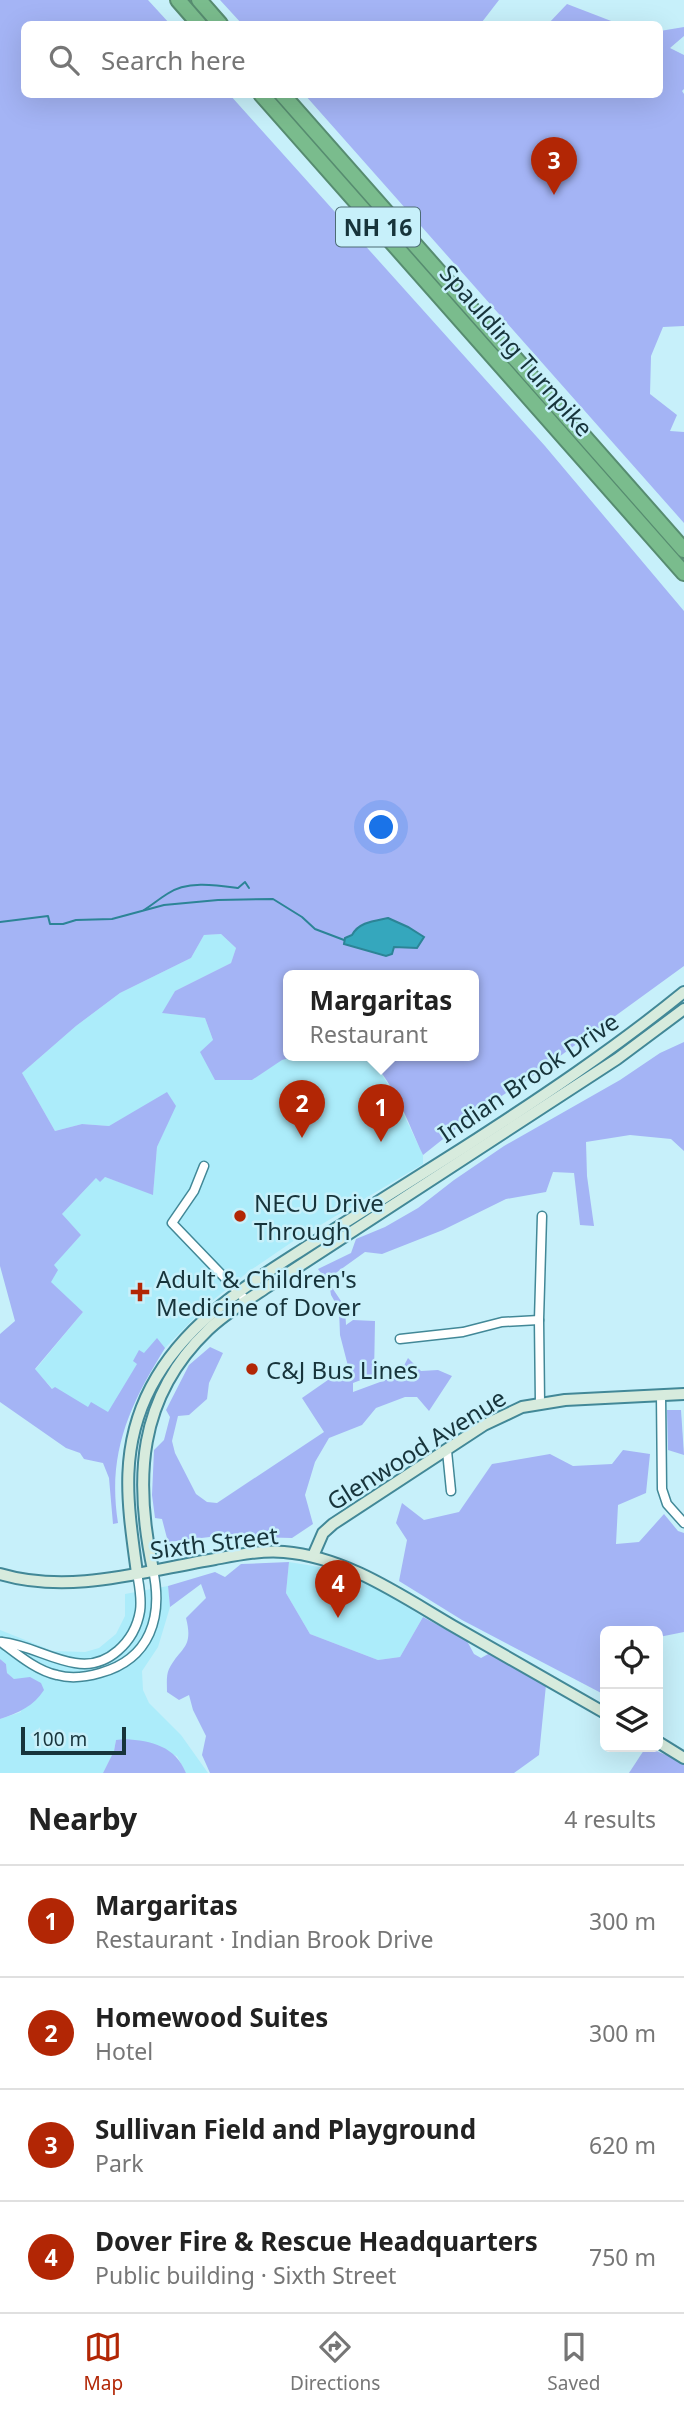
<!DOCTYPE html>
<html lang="en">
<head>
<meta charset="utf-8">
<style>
	:root { --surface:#fff; --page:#f2f2f2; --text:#222; --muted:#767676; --line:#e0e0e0; --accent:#b22605 }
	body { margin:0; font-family:"Noto Sans",sans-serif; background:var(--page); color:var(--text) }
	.controls { position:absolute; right:21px; bottom:21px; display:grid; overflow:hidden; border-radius:10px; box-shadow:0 7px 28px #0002 }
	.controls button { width:63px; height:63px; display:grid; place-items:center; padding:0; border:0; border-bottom:2px solid var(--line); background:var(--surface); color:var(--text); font:35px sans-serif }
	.scale { position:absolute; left:21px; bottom:18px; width:105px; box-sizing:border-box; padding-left:7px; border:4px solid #17343b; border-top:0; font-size:19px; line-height:24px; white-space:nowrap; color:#17343b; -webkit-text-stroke:5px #c7f0fa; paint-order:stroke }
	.you { position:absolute; left:382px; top:828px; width:24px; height:24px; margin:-18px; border:5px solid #fff; border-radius:50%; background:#1a73e8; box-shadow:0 0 0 10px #1a73e833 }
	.badge { display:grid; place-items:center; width:46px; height:46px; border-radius:50%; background:var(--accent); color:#fff; font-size:23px; font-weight:700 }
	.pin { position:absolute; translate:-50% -58px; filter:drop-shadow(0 2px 4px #0008) }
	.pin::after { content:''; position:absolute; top:37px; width:24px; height:21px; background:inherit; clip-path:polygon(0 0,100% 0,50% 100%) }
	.popup { position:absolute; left:283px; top:970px; width:196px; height:91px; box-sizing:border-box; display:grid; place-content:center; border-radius:10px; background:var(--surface); filter:drop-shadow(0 2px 5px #0005); font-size:23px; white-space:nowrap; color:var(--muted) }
	.popup b { font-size:26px; color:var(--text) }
	.popup::after { content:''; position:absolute; left:50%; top:100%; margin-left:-14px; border:14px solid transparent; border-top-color:var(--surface) }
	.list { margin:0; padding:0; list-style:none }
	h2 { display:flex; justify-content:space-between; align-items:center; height:91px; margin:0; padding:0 28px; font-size:30px }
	h2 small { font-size:23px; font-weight:400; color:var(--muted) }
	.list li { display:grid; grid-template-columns:46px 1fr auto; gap:21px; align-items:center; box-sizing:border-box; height:112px; padding:0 28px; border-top:2px solid var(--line) }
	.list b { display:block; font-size:26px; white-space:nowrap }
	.list p { margin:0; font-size:23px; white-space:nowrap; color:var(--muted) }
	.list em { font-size:23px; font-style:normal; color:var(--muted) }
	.icon { flex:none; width:38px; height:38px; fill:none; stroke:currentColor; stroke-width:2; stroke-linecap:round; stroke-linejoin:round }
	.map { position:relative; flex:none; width:684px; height:1773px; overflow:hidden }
	.search { position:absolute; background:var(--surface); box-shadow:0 7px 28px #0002; left:21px; right:21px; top:21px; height:77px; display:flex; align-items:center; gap:18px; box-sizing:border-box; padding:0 24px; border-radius:10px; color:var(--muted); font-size:26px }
	.sheet { height:539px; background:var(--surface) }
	nav { display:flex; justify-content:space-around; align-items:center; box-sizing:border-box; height:98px; border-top:2px solid var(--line); background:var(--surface); font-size:19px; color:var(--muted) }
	nav a { display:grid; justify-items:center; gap:4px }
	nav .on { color:var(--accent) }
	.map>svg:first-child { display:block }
	.built { fill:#acecfa }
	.green { fill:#a4b4f5 }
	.water { fill:#35a7bd; stroke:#2c8496; stroke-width:2 }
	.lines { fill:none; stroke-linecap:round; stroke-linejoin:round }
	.stream { stroke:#2c8496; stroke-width:2 }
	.street-casing { stroke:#428897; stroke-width:11 }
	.secondary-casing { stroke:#428897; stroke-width:14 }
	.highway-casing { stroke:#578c70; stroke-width:18 }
	.street { stroke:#fff; stroke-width:8 }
	.secondary { stroke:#d7ebdd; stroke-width:10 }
	.highway { stroke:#7abc8d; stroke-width:14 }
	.poi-dot { fill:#b22605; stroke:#c7f0fa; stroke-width:2.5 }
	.labels { text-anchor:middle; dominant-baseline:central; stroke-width:5; stroke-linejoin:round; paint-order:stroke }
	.shield { fill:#c7f0fa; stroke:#4c6c74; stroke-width:2 }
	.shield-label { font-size:23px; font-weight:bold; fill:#17343b }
	.street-label { font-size:24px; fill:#17343b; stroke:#c7f0fa }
	.poi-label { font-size:24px; fill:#17343b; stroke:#c7f0fa; text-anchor:start }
</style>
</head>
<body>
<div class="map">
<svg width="684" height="1773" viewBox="0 0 684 1773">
	<rect width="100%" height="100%" fill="#c7f0fa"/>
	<!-- built -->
	<g class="built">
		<path d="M221,934l15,14 -5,15 -56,28 -12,22 42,5 8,22 39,40 30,-21 15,-3 21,2 45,-2 11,6 20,32 29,61v9l-131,78 -44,30 -41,33 -42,43 -20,29 -20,49 -50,-13 -40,-43 48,-58 -33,-30 3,-17 28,-30 -20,-20 35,-37 9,-1 48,17 4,-47 18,-41 -43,7 -23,13 -27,-2 -27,7 -33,-58 54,-47 44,-33 71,-35 13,-23z"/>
		<path d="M289,1562l43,7 26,10 29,14 36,24 -23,40 -22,3 -68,-26 -24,-41z"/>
		<path d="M168,1586l2,21 -12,40 -16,24 1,19 6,13 32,32 27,38h-22l-9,-17 -61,-16 -2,11 -11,22h-103v-54l21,-7 -7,-33 -7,-6 -1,-9 -6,-5v-29l53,21 32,1 14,-4 17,-14 9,-18v-22z"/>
	</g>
	<!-- green -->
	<g class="green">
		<path d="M0,0h148l22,24h-146v70l206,1 315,351 139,165v355l-150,109 -57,37 -54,43c-14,-29 -31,-82 -60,-99h111v-80h-186v80h9l-15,4 -30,20h-37l-15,-28 13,-12 -8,-22 -43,-5 13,-22 56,-28 5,-15 -15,-14 -17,1 -13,23 -71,35 -44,33 -54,47 33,58 27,-7 27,2 58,-34 9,14 -19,41 -4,48 -48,-18 -5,5 -4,-4 -34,36 19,21 -27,30 4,5 -7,12 32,30 -48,57 17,20 3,-2 33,20 3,-5 17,10 29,-48 -4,-3 6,-11 5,3 13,-15 8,10c-36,58 -58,106 -47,175l-5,1 -4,-46 -6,-15 -19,-4 -4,-6 -14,-5 -66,-46v-68l15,-13 -15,-55z"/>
		<path d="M220,0h279l-17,22 5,2h-245z"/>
		<path d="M567,4l52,20h-71z"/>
		<path d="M684,27v9l-14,12 14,7v34l-2,2 2,3v232l-21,1 -12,29 -1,38 27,21 -7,16 14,1v91l-379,-428 355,-1v-63z"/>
		<path d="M684,1042v109l-13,-12 -41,-4 -44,7 1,34 7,50 -14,-1 -6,-52 -21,-1 -7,20 -40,7 -63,31 -61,24 -17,-2 -39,28 -8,-11 33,-16 5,-14 29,-12 33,-19 36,-28 50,-34 116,-66 40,-27z"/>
		<path d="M329,1283l16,24 1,18 7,-5 22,1 -1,54 -21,8v9l46,-17 9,-17 13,13 17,-1 14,6 -23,35 -12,-14h-12l-29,11 -14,17 -33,13 -14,24 -10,33 8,29 -21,14 -74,-2 -50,6 -6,-23 -7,-1 -3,-23 2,-45 10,-10 6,-23 -4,-7 23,-45 21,-18 13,6 -14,30 -2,16 -18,16 -11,1 -6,25 3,12 21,41 11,8 10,1 107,-71 -22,-34 46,-32 -8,-31 -1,-26 -8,-14z"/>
		<path d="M667,1410h14l3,45 -16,-5z"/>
		<path d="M623,1450l27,4 -4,39 -28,12 -2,39 23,-2 25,-28 14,17 6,2v99l-25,5 -1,6v-12h-53v64l-143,-75 -63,-39 8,-41 -11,-17 6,-20 22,17 35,-8 33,-48 58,-10 23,12 39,-2z"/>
		<path d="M289,1562l-3,31 24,41 68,26 22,-3 23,-40 44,24 7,13 7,4 9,-5 56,32 -7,70 -25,18h-304l-8,-18 4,-19 -13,-26 -4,-15 -10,5 -12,-8c0,-7 -1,-17 2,-23 11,-22 25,-20 17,-51l20,-20 -5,-14 -31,23 -2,-21 47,-14 10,5 16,-13z"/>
		<path d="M0,1659l6,5 1,9 7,6 16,-2 11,6 3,7c-10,16 -26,23 -44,29z"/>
		<path d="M125,1739c27,2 50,7 61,34h-83l11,-22 2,-11z"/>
		<path d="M646,1747l38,15v11h-55z"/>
	</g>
	<!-- water -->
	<path class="water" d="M388,918l20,9 16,10 -7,11 -23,-1 -2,7 -6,2 -42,-12 1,-6 7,-3c7,-13 22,-14 36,-17z"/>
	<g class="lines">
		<!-- stream -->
		<g class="stream">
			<path d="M144,910c8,-5 15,-11 23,-16 19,-14 50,-9 71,-6l7,-6 4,6"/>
			<path d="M0,922l48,-6 2,8h13l13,-4 36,-1 52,-14 54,-5 55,-1 29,18 13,12 29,11"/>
		</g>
		<defs>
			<g id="street">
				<path d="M204,1166l-10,25 -22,32 75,78"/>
				<path d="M400,1339l63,-7 39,-10 37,-2"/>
				<path d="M661,1395l1,94 5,15 17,19"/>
				<path d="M540,1403l-1,-83 3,-104"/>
				<path d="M447,1451l4,40"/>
				<path d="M1,1642c16,12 36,29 56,33 14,4 29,2 43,-2 51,-14 63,-57 53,-103"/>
				<path d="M2,1642c26,3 48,17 73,21 33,6 60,-22 65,-52 2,-13 -1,-26 -3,-38"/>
			</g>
			<g id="secondary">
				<path d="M313,1556l10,-23 10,-9 151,-99 38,-18 43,-7 119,-6"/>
				<path d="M153,1570c-19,-90 -16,-172 55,-240 16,-16 37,-28 56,-41l353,-230 67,-50"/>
				<path d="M137,1573c-9,-67 -19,-123 14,-186 35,-67 100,-104 160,-143 51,-32 102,-64 152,-96 76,-49 151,-99 221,-156"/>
				<path d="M0,1574c71,21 144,-3 215,-15 22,-4 46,-9 69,-7 62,5 116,43 169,74 51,29 101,58 152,87"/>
				<path d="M658,1742l26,16"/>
			</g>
			<g id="highway">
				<path d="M178,0l21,24"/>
				<path d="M199,0l21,24"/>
				<path d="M261,94l423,479"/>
				<path d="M282,94l402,456"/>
			</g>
		</defs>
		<!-- street casing -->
		<use href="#street" class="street-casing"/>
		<!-- secondary casing -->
		<use href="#secondary" class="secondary-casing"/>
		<!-- highway casing -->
		<use href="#highway" class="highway-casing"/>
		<!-- street -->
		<use href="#street" class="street"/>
		<!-- secondary -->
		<use href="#secondary" class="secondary"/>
		<!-- highway -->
		<use href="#highway" class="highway"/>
	</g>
	<!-- markers -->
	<g class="poi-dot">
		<circle cx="240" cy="1216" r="7"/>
		<path d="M136.5 1281.5h7v7h7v7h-7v7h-7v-7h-7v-7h7z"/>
		<circle cx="252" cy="1369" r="7"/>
	</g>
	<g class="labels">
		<!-- shield labels -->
		<rect class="shield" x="336" y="207.5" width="84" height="39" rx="5"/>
		<g class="shield-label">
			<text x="378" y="227">NH 16</text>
		</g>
		<!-- street labels -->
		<g class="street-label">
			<text transform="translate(517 350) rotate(49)">Spaulding Turnpike</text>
			<text transform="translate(528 1077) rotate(-34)">Indian Brook Drive</text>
			<text transform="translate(416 1449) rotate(-32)">Glenwood Avenue</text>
			<text transform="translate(214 1542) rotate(-7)">Sixth Street</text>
		</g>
		<!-- poi labels -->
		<g class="poi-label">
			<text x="254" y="1202">NECU Drive<tspan x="254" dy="28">Through</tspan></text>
			<text x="156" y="1278">Adult &amp; Children's<tspan x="156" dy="28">Medicine of Dover</tspan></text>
			<text x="266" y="1369">C&amp;J Bus Lines</text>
		</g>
	</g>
</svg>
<div class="controls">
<button><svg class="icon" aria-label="locate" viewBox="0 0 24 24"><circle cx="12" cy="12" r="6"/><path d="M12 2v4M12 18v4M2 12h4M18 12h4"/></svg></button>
<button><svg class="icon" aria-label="layers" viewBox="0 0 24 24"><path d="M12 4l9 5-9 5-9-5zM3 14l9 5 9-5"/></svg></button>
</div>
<div class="scale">100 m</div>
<div class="you"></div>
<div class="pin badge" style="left:381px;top:1142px">1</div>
<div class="popup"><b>Margaritas</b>Restaurant</div>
<div class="pin badge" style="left:302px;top:1138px">2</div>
<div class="pin badge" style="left:554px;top:195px">3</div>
<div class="pin badge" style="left:338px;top:1618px">4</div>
<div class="search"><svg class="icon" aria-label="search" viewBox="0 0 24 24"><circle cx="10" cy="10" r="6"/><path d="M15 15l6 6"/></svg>Search here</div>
</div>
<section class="sheet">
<h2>Nearby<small>4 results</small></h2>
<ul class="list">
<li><span class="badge">1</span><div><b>Margaritas</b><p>Restaurant · Indian Brook Drive</p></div><em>300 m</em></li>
<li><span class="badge">2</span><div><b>Homewood Suites</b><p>Hotel</p></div><em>300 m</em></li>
<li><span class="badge">3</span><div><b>Sullivan Field and Playground</b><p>Park</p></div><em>620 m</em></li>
<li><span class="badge">4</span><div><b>Dover Fire &amp; Rescue Headquarters</b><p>Public building · Sixth Street</p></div><em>750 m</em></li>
</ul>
</section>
<nav>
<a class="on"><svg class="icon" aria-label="map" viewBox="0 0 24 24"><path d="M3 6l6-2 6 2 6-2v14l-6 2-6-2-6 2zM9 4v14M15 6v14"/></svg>Map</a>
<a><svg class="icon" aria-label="directions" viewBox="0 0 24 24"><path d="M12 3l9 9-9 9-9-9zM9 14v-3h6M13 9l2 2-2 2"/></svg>Directions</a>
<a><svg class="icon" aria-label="saved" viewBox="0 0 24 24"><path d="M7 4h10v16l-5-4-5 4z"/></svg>Saved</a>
</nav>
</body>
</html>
